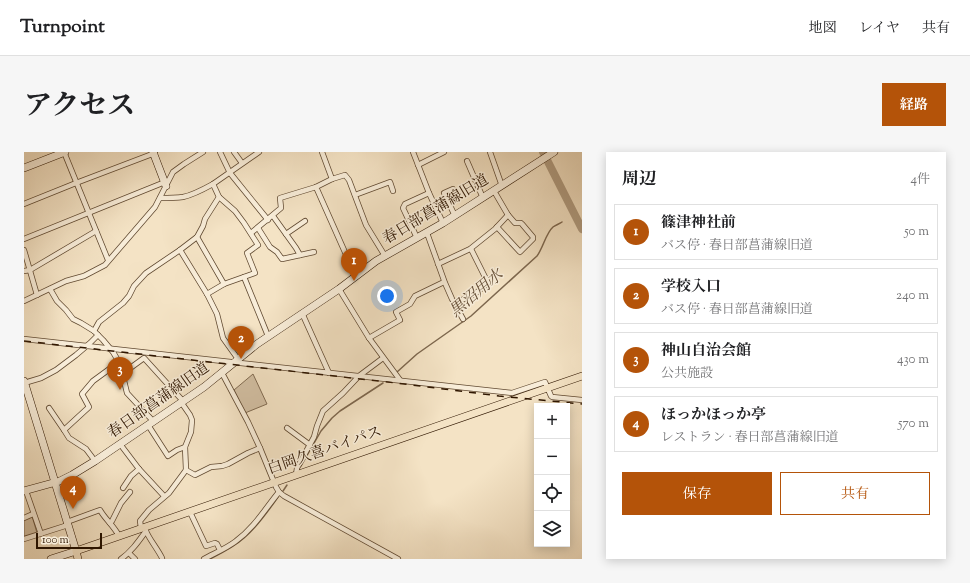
<!DOCTYPE html>
<html lang="ja">
<head>
<meta charset="utf-8">
<style>
	:root { --surface:#fff; --page:#f6f6f6; --text:#202124; --muted:#757577; --line:#e0e0e0; --accent:#b45309 }
	body { margin:0; font-family:"Sorts Mill Goudy","Noto Serif JP",serif; background:var(--page); color:var(--text) }
	.controls { position:absolute; right:12px; bottom:12px; display:grid; overflow:hidden; border-radius:0px; box-shadow:0 2px 10px #0003 }
	.controls button { width:36px; height:36px; display:grid; place-items:center; padding:0; border:0; border-bottom:1px solid var(--line); background:var(--surface); color:var(--text); font:20px sans-serif }
	.scale { position:absolute; left:12px; bottom:10px; width:66px; box-sizing:border-box; padding-left:4px; border:2px solid #2f1600; border-top:0; font-size:11px; line-height:14px; white-space:nowrap; color:#2f1600; -webkit-text-stroke:3px #f8edd9; paint-order:stroke }
	.you { position:absolute; left:363px; top:144px; width:14px; height:14px; margin:-10px; border:3px solid #fff; border-radius:50%; background:#1a73e8; box-shadow:0 0 0 6px #1a73e833 }
	.badge { display:grid; place-items:center; width:26px; height:26px; border-radius:50%; background:var(--accent); color:#fff; font-size:13px; font-weight:700 }
	.pin { position:absolute; translate:-50% -33px; filter:drop-shadow(0 1px 2px #0008) }
	.pin::after { content:''; position:absolute; top:21px; width:14px; height:12px; background:inherit; clip-path:polygon(0 0,100% 0,50% 100%) }
	.list { margin:0; padding:0; list-style:none }
	h2 { display:flex; justify-content:space-between; align-items:center; height:52px; margin:0; padding:0 16px; font-size:17px }
	h2 small { font-size:13px; font-weight:400; color:var(--muted) }
	.list li { display:grid; grid-template-columns:26px 1fr auto; gap:12px; align-items:center; box-sizing:border-box; height:56px; margin:0 8px 8px; padding:0 8px; border:1px solid var(--line); border-radius:0px }
	.list b { display:block; font-size:15px; white-space:nowrap }
	.list p { margin:0; font-size:13px; white-space:nowrap; color:var(--muted) }
	.list em { font-size:13px; font-style:normal; color:var(--muted) }
	.actions { display:flex; gap:8px; padding:12px 16px }
	.actions a { flex:1; padding:9px 0; border:1px solid var(--accent); border-radius:0px; text-align:center; font-size:14px; color:var(--accent) }
	.actions .main { background:var(--accent); color:#fff }
	.icon { flex:none; width:22px; height:22px; fill:none; stroke:currentColor; stroke-width:2; stroke-linecap:round; stroke-linejoin:round }
	.map { position:relative; flex:none; width:558px; height:407px; overflow:hidden; border-radius:0px }
	header { display:flex; align-items:center; gap:24px; box-sizing:border-box; height:56px; padding:0 20px; background:var(--surface); border-bottom:1px solid var(--line) }
	header strong { font-size:19px }
	nav { display:flex; gap:22px; margin-inline-start:auto; font-size:14px }
	.intro { display:flex; align-items:center; justify-content:space-between; box-sizing:border-box; height:96px; padding:0 24px }
	h1 { margin:0; font-size:28px }
	.button { padding:10px 18px; border-radius:0px; background:var(--accent); color:#fff; font-size:14px; font-weight:700 }
	main { display:flex; gap:24px; padding:0 24px }
	aside { flex:1; background:var(--surface); border-radius:0px; box-shadow:0 2px 10px #0003 }
	.map>svg:first-child { display:block }
	.green { fill:#d3c0a4; stroke:#816b52 }
	.lines { fill:none; stroke-linecap:round; stroke-linejoin:round }
	.stream { stroke:#7d674e; stroke-width:1.5 }
	.river { stroke:#b19d82; stroke-width:8 }
	.street-casing { stroke:#604931; stroke-width:6 }
	.secondary-casing { stroke:#2f1600; stroke-width:8 }
	.primary-casing { stroke:#2f1600; stroke-width:8 }
	.street { stroke:#f8edd9; stroke-width:4.5 }
	.secondary { stroke:#f8edd9; stroke-width:7 }
	.primary { stroke:#f4e3c5; stroke-width:7 }
	.rail { stroke:#2f1600; stroke-width:1.5; stroke-dasharray:7 7; stroke-linecap:butt }
	.labels { text-anchor:middle; dominant-baseline:central; stroke-width:3; stroke-linejoin:round; paint-order:stroke }
	.street-label { font-size:15px; fill:#2f1600; stroke:#f8edd9 }
	.water-label { font-size:16px; font-style:italic; fill:#634c34; stroke:#f8edd9 }
</style>
</head>
<body>
<header>
<strong>Turnpoint</strong>
<nav><a>地図</a><a>レイヤ</a><a>共有</a></nav>
</header>
<div class="intro"><h1>アクセス</h1><a class="button">経路</a></div>
<main>
<div class="map">
<svg width="558" height="407" viewBox="0 0 558 407">
	<rect width="100%" height="100%" fill="#f4e3c5"/>
	<filter id="stains"><feTurbulence type="fractalNoise" baseFrequency=".005" numOctaves="4"/><feColorMatrix values="0 0 0 0 .2 0 0 0 0 .09 0 0 0 0 .02 0 0 0 .5 -.17"/></filter>
	<radialGradient id="worn" r=".72"><stop offset=".6" stop-color="#630" stop-opacity="0"/><stop offset="1" stop-color="#630" stop-opacity=".3"/></radialGradient>
	<!-- green -->
	<g class="green">
		<path d="M229,222l14,30 -22,9 -11,-23z"/>
		<path d="M8,364l5,17 -13,5v-19z"/>
	</g>
	<g class="lines">
		<!-- stream -->
		<g class="stream">
			<path d="M373,220l20,-18 54,-38 66,-60c6,-8 9,-23 16,-29 3,-2 6,-3 9,-5"/>
			<path d="M277,314l20,-35 11,-13 8,-7 43,-28"/>
			<path d="M259,339l4,-6"/>
			<path d="M186,407c12,-6 24,-12 34,-21 12,-10 25,-28 34,-41"/>
		</g>
		<!-- river -->
		<path class="river" d="M519,0l39,77"/>
		<defs>
			<g id="street">
				<path d="M40,0l44,108"/>
				<path d="M196,0l10,21 38,47"/>
				<path d="M210,0l8,11"/>
				<path d="M298,0l10,27 -16,8 40,90"/>
				<path d="M389,0l16,41 14,30"/>
				<path d="M466,0l12,34"/>
				<path d="M443,9l16,37"/>
				<path d="M394,13l26,-13"/>
				<path d="M308,27l13,-4 4,5 17,45 19,31"/>
				<path d="M429,37l-9,4 11,23"/>
				<path d="M470,39l14,24 7,8h6l1,1 11,13v2l-13,13 -23,-25"/>
				<path d="M331,43l35,-13 3,9"/>
				<path d="M136,46c7,0 15,0 23,-1 10,-2 21,-8 30,-13"/>
				<path d="M0,52l52,-21 79,-30"/>
				<path d="M249,64l23,32 4,7"/>
				<path d="M234,76l12,19 7,5 5,7 32,-7"/>
				<path d="M227,81l30,-25 -1,-10 36,-11"/>
				<path d="M403,81l18,50 7,16 11,20"/>
				<path d="M262,82l19,-13"/>
				<path d="M173,85l27,47"/>
				<path d="M393,86l-14,-30 2,-4 24,-11"/>
				<path d="M0,87l141,-57"/>
				<path d="M0,98l13,45"/>
				<path d="M156,98l27,44 10,20 6,24 15,21"/>
				<path d="M414,112l32,-15 25,-20 13,-14"/>
				<path d="M0,119l6,-1 66,-39"/>
				<path d="M220,125l24,59"/>
				<path d="M26,137l7,12 9,9 7,9 8,4 13,8 9,9 10,12 7,12 7,29 26,28"/>
				<path d="M315,137l30,49 31,42"/>
				<path d="M183,142l17,-10 31,-11 -8,-20 11,-8 -14,-22 -9,-12 -16,-14"/>
				<path d="M0,149l42,-20 18,-5 21,-11 50,-58 18,-35 11,-8 19,-12"/>
				<path d="M430,152l22,-11 12,-10 -17,-34"/>
				<path d="M278,161l27,60"/>
				<path d="M70,179l5,-9 24,-19 6,-7 5,-10 12,-13 34,-23 17,-13 6,-11 2,-7 14,-22 -6,-13 46,-32"/>
				<path d="M345,186l31,-18 -4,-8 14,-8 5,-8 29,-14"/>
				<path d="M0,187l488,54 33,-11 6,14 1,1 30,3"/>
				<path d="M198,221l26,49 12,26 16,39 3,5 5,4 114,63"/>
				<path d="M98,222l22,-16 39,43"/>
				<path d="M0,231l17,-5 15,-8 20,-15 14,-12 8,-8"/>
				<path d="M157,250l9,13 2,5 -1,12 -6,15 1,23"/>
				<path d="M25,256l15,22"/>
				<path d="M124,273l20,31 9,-6 8,-3"/>
				<path d="M263,276l23,17"/>
				<path d="M96,292l19,25 25,27"/>
				<path d="M71,309l-9,-12 -17,-11 -5,-8 25,-23 -7,-13 11,-13 26,-19"/>
				<path d="M272,323l1,-7 17,-31 3,-11 6,-15 20,-18 16,-17 24,-18"/>
				<path d="M99,336l8,-12 8,-7"/>
				<path d="M2,339l15,43"/>
				<path d="M166,360l16,34 9,-3 2,1 3,6"/>
				<path d="M0,366l9,-4"/>
				<path d="M43,370l33,-12c5,9 14,16 19,26"/>
				<path d="M86,371l2,-2 9,-18 9,-11"/>
				<path d="M117,376l-1,-7 9,-11 20,-17 17,-23 9,5 16,-8 11,-1 6,-2 20,-11 12,-5"/>
				<path d="M121,377c4,10 12,19 17,29"/>
				<path d="M0,387l44,-14"/>
				<path d="M105,401l6,6"/>
				<path d="M97,407c11,-8 17,-17 25,-28"/>
				<path d="M180,407c11,-6 23,-11 32,-18 18,-13 29,-32 43,-49"/>
			</g>
			<g id="secondary">
				<path d="M129,0l13,34"/>
				<path d="M0,16l41,-16"/>
				<path d="M0,229l52,170 -25,8"/>
				<path d="M0,339l36,-10 12,-6 23,-14 109,-74 53,-43 82,-55 37,-28 67,-38 111,-71"/>
			</g>
			<path id="primary" d="M54,407l-2,-8 506,-175"/>
		</defs>
		<!-- street casing -->
		<use href="#street" class="street-casing"/>
		<!-- secondary casing -->
		<use href="#secondary" class="secondary-casing"/>
		<!-- primary casing -->
		<use href="#primary" class="primary-casing"/>
		<!-- street -->
		<use href="#street" class="street"/>
		<!-- secondary -->
		<use href="#secondary" class="secondary"/>
		<!-- primary -->
		<use href="#primary" class="primary"/>
		<!-- rail -->
		<path class="rail" d="M0,189l372,42 103,13 83,8"/>
	</g>
	<g class="labels">
		<!-- street labels -->
		<g class="street-label">
			<text transform="translate(412 58) rotate(-31)">春日部菖蒲線旧道</text>
			<text transform="translate(135 249) rotate(-35)">春日部菖蒲線旧道</text>
			<text transform="translate(301 299) rotate(-19)">白岡久喜バイパス</text>
		</g>
		<!-- water labels -->
		<g class="water-label">
			<text transform="translate(453 142) rotate(-40)">黒沼用水</text>
		</g>
	</g>
	<rect width="100%" height="100%" filter="url(#stains)"/>
	<rect width="100%" height="100%" fill="url(#worn)"/>
</svg>
<div class="controls">
<button>+</button>
<button>−</button>
<button><svg class="icon" aria-label="locate" viewBox="0 0 24 24"><circle cx="12" cy="12" r="6"/><path d="M12 2v4M12 18v4M2 12h4M18 12h4"/></svg></button>
<button><svg class="icon" aria-label="layers" viewBox="0 0 24 24"><path d="M12 4l9 5-9 5-9-5zM3 14l9 5 9-5"/></svg></button>
</div>
<div class="scale">100 m</div>
<div class="you"></div>
<div class="pin badge" style="left:330px;top:129px">1</div>
<div class="pin badge" style="left:217px;top:207px">2</div>
<div class="pin badge" style="left:96px;top:238px">3</div>
<div class="pin badge" style="left:49px;top:357px">4</div>
</div>
<aside>
<h2>周辺<small>4件</small></h2>
<ul class="list">
<li><span class="badge">1</span><div><b>篠津神社前</b><p>バス停 · 春日部菖蒲線旧道</p></div><em>50 m</em></li>
<li><span class="badge">2</span><div><b>学校入口</b><p>バス停 · 春日部菖蒲線旧道</p></div><em>240 m</em></li>
<li><span class="badge">3</span><div><b>神山自治会館</b><p>公共施設</p></div><em>430 m</em></li>
<li><span class="badge">4</span><div><b>ほっかほっか亭</b><p>レストラン · 春日部菖蒲線旧道</p></div><em>570 m</em></li>
</ul>
<div class="actions"><a class="main">保存</a><a>共有</a></div>
</aside>
</main>
</body>
</html>
